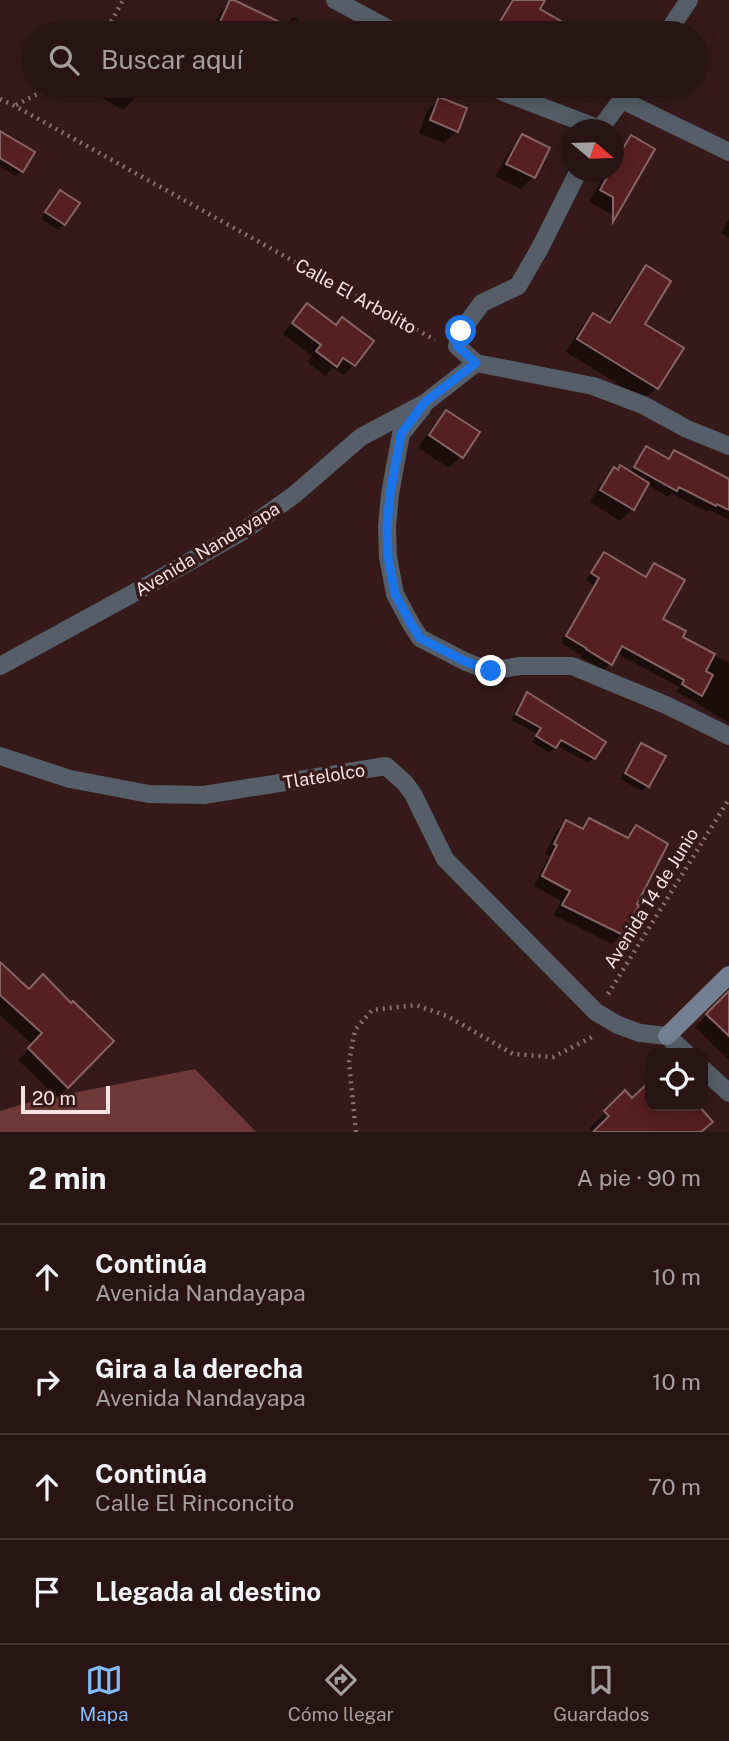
<!DOCTYPE html>
<html lang="es">
<head>
<meta charset="utf-8">
<style>
	:root { --surface:#281414; --page:#301d1d; --text:#f1f3f6; --muted:#a59ea0; --line:#443334; --accent:#85bbfb }
	body { margin:0; font-family:"Public Sans",sans-serif; background:var(--page); color:var(--text) }
	.controls { position:absolute; right:21px; bottom:21px; display:grid; overflow:hidden; border-radius:14px; box-shadow:0 4px 18px #0003 }
	.controls button { width:63px; height:63px; display:grid; place-items:center; padding:0; border:0; border-bottom:2px solid var(--line); background:var(--surface); color:var(--text); font:35px sans-serif }
	.compass { position:absolute; left:561px; top:119px; width:63px; height:63px; border-radius:50%; background:var(--surface); box-shadow:0 4px 18px #0003; rotate:109deg }
	.scale { position:absolute; left:21px; bottom:18px; width:89px; box-sizing:border-box; padding-left:7px; border:4px solid #f5e1e0; border-top:0; font-size:19px; line-height:24px; white-space:nowrap; color:#f5e1e0; -webkit-text-stroke:5px #361a1a; paint-order:stroke }
	.stop { position:absolute; width:21px; height:21px; margin:-16px; border:5px solid #1a73e8; border-radius:50%; background:#fff }
	.stop.end { background:#1a73e8; border-color:#fff; box-shadow:0 2px 7px #0008 }
	.list { margin:0; padding:0; list-style:none }
	h2 { display:flex; justify-content:space-between; align-items:center; height:91px; margin:0; padding:0 28px; font-size:30px }
	h2 small { font-size:23px; font-weight:400; color:var(--muted) }
	.list li { display:grid; grid-template-columns:46px 1fr auto; gap:21px; align-items:center; box-sizing:border-box; height:105px; padding:0 28px; border-top:2px solid var(--line) }
	.list b { display:block; font-size:26px; white-space:nowrap }
	.list p { margin:0; font-size:23px; white-space:nowrap; color:var(--muted) }
	.list em { font-size:23px; font-style:normal; color:var(--muted) }
	.icon { flex:none; width:38px; height:38px; fill:none; stroke:currentColor; stroke-width:2; stroke-linecap:round; stroke-linejoin:round }
	.map { position:relative; flex:none; width:729px; height:1132px; overflow:hidden }
	.search { position:absolute; background:var(--surface); box-shadow:0 4px 18px #0003; left:21px; right:21px; top:21px; height:77px; display:flex; align-items:center; gap:18px; box-sizing:border-box; padding:0 24px; border-radius:38px; color:var(--muted); font-size:26px }
	.sheet { height:511px; background:var(--surface) }
	nav { display:flex; justify-content:space-around; align-items:center; box-sizing:border-box; height:98px; border-top:2px solid var(--line); background:var(--surface); font-size:19px; color:var(--muted) }
	nav a { display:grid; justify-items:center; gap:4px }
	nav .on { color:var(--accent) }
	.map>svg:first-child { display:block }
	.green { fill:#6e3838 }
	.shadow { fill:#0007 }
	.building { fill:#561f21; stroke:#866463; stroke-width:2 }
	.lines { fill:none; stroke-linecap:round; stroke-linejoin:round }
	.path { stroke:#8a7171; stroke-width:4.5; stroke-dasharray:2 5; stroke-linecap:butt }
	.street { stroke:#565f69; stroke-width:18 }
	.secondary { stroke:#728091; stroke-width:18 }
	.route { stroke:#1a73e8; stroke-width:9 }
	.labels { text-anchor:middle; dominant-baseline:central; stroke-width:7; stroke-linejoin:round; paint-order:stroke }
	.street-label { font-size:18px; fill:#f5e1e0; stroke:#361a1a }
</style>
</head>
<body>
<div class="map">
<svg width="729" height="1132" viewBox="0 0 729 1132">
	<rect width="100%" height="100%" fill="#361a1a"/>
	<!-- green -->
	<path class="green" d="M195,1069l61,63h-256v-21l37,-11z"/>
	<!-- shadow -->
	<g class="shadow">
		<path d="M511,0h21l6,9 34,21 -2,3h-79z"/>
		<path d="M231,1l52,25 10,-9 26,16h-109l11,-22z"/>
		<path d="M86,86h57l-8,12 -12,12 -38,-22z"/>
		<path d="M258,86h27l-11,11 -17,-8z"/>
		<path d="M439,99l18,32 -13,12 -25,-10 8,-22z"/>
		<path d="M523,137l25,12 -15,28 -12,12 -26,-13 16,-27z"/>
		<path d="M631,137l-8,65 -12,12 -22,-12 17,-30h8v-13l5,-10z"/>
		<path d="M0,145l22,26 -6,5 -16,-9z"/>
		<path d="M60,193l17,11 -13,20 -6,6 -17,-11 13,-21z"/>
		<path d="M729,219v19l-8,-5z"/>
		<path d="M646,268l-3,56 17,60 -13,13h-8l-73,-45 15,-25 12,-12 14,8 27,-43z"/>
		<path d="M307,305l28,21 36,15 -17,24 -11,10 -10,-7 -8,8 -18,-14 5,-6 -29,-22 14,-19z"/>
		<path d="M446,412l15,44 -12,12 -31,-20 16,-24z"/>
		<path d="M646,449l21,11 7,-8 55,29v39l-20,-10 -2,2 -36,-19 -3,4 -22,-13 -14,25 -12,12 -30,-19 12,-20 12,-12 3,1 4,-4 9,6 9,-17z"/>
		<path d="M605,554l39,24 10,-13 6,54 21,18 48,26v60l-53,-32 3,-4 -63,-34 -5,10 -7,7 -24,-13 1,-2 -20,-12 33,-58 -8,-5 12,-19z"/>
		<path d="M527,695l67,63 -6,5 -32,-18 -7,8 -17,-11 5,-8 -26,-14 10,-20z"/>
		<path d="M641,745l7,41 -6,5 -22,-12 15,-28z"/>
		<path d="M589,821l36,18 11,-12 -14,107 -10,10 -58,-29 7,-14 -27,-15 15,-30 -4,-2 11,-22 10,-10 14,8z"/>
		<path d="M729,984v76l-34,-33 30,-30 4,-6z"/>
		<path d="M0,985l29,6 42,14 41,36 -55,57 -39,-38 15,-15 -33,-30z"/>
		<path d="M650,1084v22h46l14,16 -10,10h-107l-3,-4 35,-35 7,7z"/>
	</g>
	<!-- building -->
	<g class="building">
		<path d="M230,0h4l68,33h-64l-19,-9z"/>
		<path d="M513,0h32l-5,9 42,24h-89z"/>
		<path d="M439,97l28,11 -9,24 -28,-12z"/>
		<path d="M0,131l35,21 -12,20 -23,-14z"/>
		<path d="M522,134l28,14 -15,30 -29,-14z"/>
		<path d="M631,135l24,14 -42,73v-25l-13,-7 10,-18h3v-7z"/>
		<path d="M60,190l20,13 -15,22 -20,-13z"/>
		<path d="M646,265l25,16 -26,43 39,24 -26,41 -81,-50 16,-26 17,10z"/>
		<path d="M307,303l29,22 6,-8 32,24 -19,25 -12,-8 -6,9 -21,-16 5,-6 -29,-22z"/>
		<path d="M446,410l34,22 -17,26 -34,-23z"/>
		<path d="M646,446l23,13 5,-9 55,29v31l-12,-6 -1,2 -37,-19 -2,4 -43,-24z"/>
		<path d="M620,465l29,18 -15,27 -34,-20 14,-23 4,3z"/>
		<path d="M604,552l42,25 8,-14 31,17 -22,39 23,12 -3,6 32,17 -9,17 7,4 -11,21 -20,-12 2,-4 -62,-34 -10,19 -26,-16v-1l-20,-12 33,-58 -8,-5z"/>
		<path d="M527,692l79,50 -11,17 -34,-19 -5,8 -20,-12 5,-8 -25,-14z"/>
		<path d="M641,743l25,13 -17,31 -24,-14z"/>
		<path d="M589,818l39,20 8,-13 32,19 -31,60 2,1 -16,30 -61,-30 8,-14 -28,-15 15,-31 -3,-1 12,-24 17,9z"/>
		<path d="M0,962l29,27 14,-15 28,29 2,-2 41,40 -46,47 -40,-40 14,-15 -42,-38z"/>
		<path d="M729,991v45l-23,-22z"/>
		<path d="M650,1081v25h49l14,16 -12,10h-108l16,-16 -5,-5 21,-21 7,8z"/>
	</g>
	<g class="lines">
		<!-- path -->
		<g class="path">
			<path d="M103,33l8,-11 12,-22"/>
			<path d="M0,99l15,7 420,234"/>
			<path d="M16,105l37,-19"/>
			<path d="M608,994l121,-195"/>
			<path d="M356,1132l-7,-70 6,-32 17,-20 44,-5 31,11 66,38 40,3 39,-20"/>
		</g>
		<!-- street -->
		<g class="street">
			<path d="M335,0l61,33"/>
			<path d="M667,33l22,-33"/>
			<path d="M491,86l12,6 97,37"/>
			<path d="M622,100l107,52"/>
			<path d="M599,130l33,-44"/>
			<path d="M476,363l117,23 50,19 44,24 42,17"/>
			<path d="M422,408l-21,26 -11,60 -3,33 1,30 7,37 16,30 9,14 44,23 26,10 30,-5h52l94,39 63,31"/>
			<path d="M0,666l152,-83 93,-53 49,-35 67,-58 64,-34 51,-40 -19,-17 4,-15 21,-28 36,-17 22,-38 38,-76"/>
			<path d="M0,756l70,23 79,15 55,1 182,-29 19,17 8,11 32,65 151,153 22,13 22,8 27,3 19,17"/>
			<path d="M703,1069l26,24"/>
		</g>
		<!-- secondary -->
		<path class="secondary" d="M667,1036l62,-61"/>
	</g>
	<g class="lines">
		<!-- route -->
		<path class="route" d="M461,331l-4,15 19,17 -51,39 -24,32 -11,60 -3,33 1,30 7,37 16,30 9,14 44,23 27,10"/>
	</g>
	<g class="labels">
		<!-- street labels -->
		<g class="street-label">
			<text transform="translate(356 296) rotate(29)">Calle El Arbolito</text>
			<text transform="translate(207 549) rotate(-31)">Avenida Nandayapa</text>
			<text transform="translate(324 776) rotate(-9)">Tlatelolco</text>
			<text transform="translate(651 898) rotate(-58)">Avenida 14 de Junio</text>
		</g>
	</g>
</svg>
<div class="controls">
<button><svg class="icon" aria-label="locate" viewBox="0 0 24 24"><circle cx="12" cy="12" r="6"/><path d="M12 2v4M12 18v4M2 12h4M18 12h4"/></svg></button>
</div>
<svg class="compass" viewBox="-18 -18 36 36"><path d="M0-13l5 13h-10z" fill="#e53935"/><path d="M0 13l5-13h-10z" fill="#a59ea0"/></svg>
<div class="scale">20 m</div>
<div class="stop" style="left:461px;top:331px"></div>
<div class="stop end" style="left:491px;top:671px"></div>
<div class="search"><svg class="icon" aria-label="search" viewBox="0 0 24 24"><circle cx="10" cy="10" r="6"/><path d="M15 15l6 6"/></svg>Buscar aquí</div>
</div>
<section class="sheet">
<h2>2 min<small>A pie · 90 m</small></h2>
<ul class="list">
<li><svg class="icon" aria-label="ahead" viewBox="0 0 24 24"><path d="M12 20V5M6 11l6-6 6 6"/></svg><div><b>Continúa</b><p>Avenida Nandayapa</p></div><em>10 m</em></li>
<li><svg class="icon" aria-label="right" viewBox="0 0 24 24"><path d="M7 20v-9h11M14 6l5 5-5 5"/></svg><div><b>Gira a la derecha</b><p>Avenida Nandayapa</p></div><em>10 m</em></li>
<li><svg class="icon" aria-label="ahead" viewBox="0 0 24 24"><path d="M12 20V5M6 11l6-6 6 6"/></svg><div><b>Continúa</b><p>Calle El Rinconcito</p></div><em>70 m</em></li>
<li><svg class="icon" aria-label="arrive" viewBox="0 0 24 24"><path d="M6 21V4h12l-3 4 3 4H6"/></svg><div><b>Llegada al destino</b></div></li>
</ul>
</section>
<nav>
<a class="on"><svg class="icon" aria-label="map" viewBox="0 0 24 24"><path d="M3 6l6-2 6 2 6-2v14l-6 2-6-2-6 2zM9 4v14M15 6v14"/></svg>Mapa</a>
<a><svg class="icon" aria-label="directions" viewBox="0 0 24 24"><path d="M12 3l9 9-9 9-9-9zM9 14v-3h6M13 9l2 2-2 2"/></svg>Cómo llegar</a>
<a><svg class="icon" aria-label="saved" viewBox="0 0 24 24"><path d="M7 4h10v16l-5-4-5 4z"/></svg>Guardados</a>
</nav>
</body>
</html>
